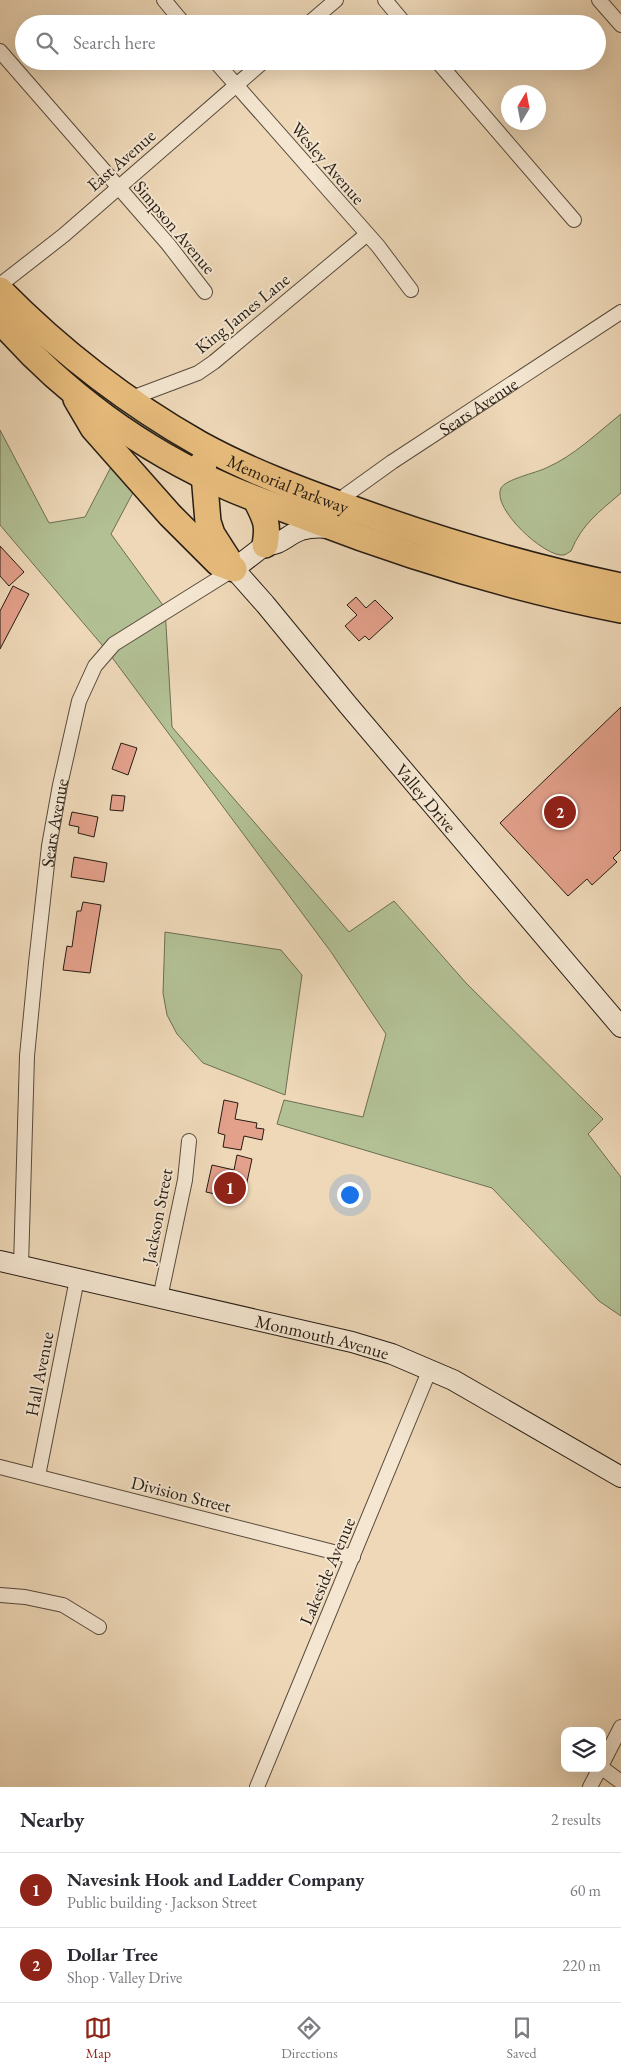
<!DOCTYPE html>
<html lang="en">
<head>
<meta charset="utf-8">
<style>
	:root { --surface:#fff; --page:#f2f2f3; --text:#2b2b33; --muted:#7c7c81; --line:#e1e1e2; --accent:#8f2418 }
	body { margin:0; font-family:"EB Garamond",serif; background:var(--page); color:var(--text) }
	.controls { position:absolute; right:15px; bottom:15px; display:grid; overflow:hidden; border-radius:10px; box-shadow:0 5px 20px #0002 }
	.controls button { width:45px; height:45px; display:grid; place-items:center; padding:0; border:0; border-bottom:1px solid var(--line); background:var(--surface); color:var(--text); font:25px sans-serif }
	.compass { position:absolute; left:501px; top:85px; width:45px; height:45px; border-radius:50%; background:var(--surface); box-shadow:0 5px 20px #0002; rotate:10deg }
	.you { position:absolute; left:349px; top:1194px; width:18px; height:18px; margin:-12px; border:4px solid #fff; border-radius:50%; background:#1a73e8; box-shadow:0 0 0 8px #1a73e833 }
	.badge { display:grid; place-items:center; width:32px; height:32px; border-radius:50%; background:var(--accent); color:#fff; font-size:16px; font-weight:700 }
	.pin { position:absolute; translate:-50% -50%; border:2px solid #fff; box-shadow:0 1px 5px #0006 }
	.list { margin:0; padding:0; list-style:none }
	h2 { display:flex; justify-content:space-between; align-items:center; height:65px; margin:0; padding:0 20px; font-size:21px }
	h2 small { font-size:16px; font-weight:400; color:var(--muted) }
	.list li { display:grid; grid-template-columns:32px 1fr auto; gap:15px; align-items:center; box-sizing:border-box; height:75px; padding:0 20px; border-top:1px solid var(--line) }
	.list b { display:block; font-size:19px; white-space:nowrap }
	.list p { margin:0; font-size:16px; white-space:nowrap; color:var(--muted) }
	.list em { font-size:16px; font-style:normal; color:var(--muted) }
	.icon { flex:none; width:28px; height:28px; fill:none; stroke:currentColor; stroke-width:2; stroke-linecap:round; stroke-linejoin:round }
	.map { position:relative; flex:none; width:621px; height:1787px; overflow:hidden }
	.search { position:absolute; background:var(--surface); box-shadow:0 5px 20px #0002; left:15px; right:15px; top:15px; height:55px; display:flex; align-items:center; gap:12px; box-sizing:border-box; padding:0 18px; border-radius:28px; color:var(--muted); font-size:19px }
	.sheet { height:215px; background:var(--surface) }
	nav { display:flex; justify-content:space-around; align-items:center; box-sizing:border-box; height:70px; border-top:1px solid var(--line); background:var(--surface); font-size:14px; color:var(--muted) }
	nav a { display:grid; justify-items:center; gap:2px }
	nav .on { color:var(--accent) }
	.map>svg:first-child { display:block }
	.green { fill:#b2c094; stroke:#6c6e54 }
	.building { fill:#e3a08b; stroke:#261c13 }
	.lines { fill:none; stroke-linecap:round; stroke-linejoin:round }
	.street-casing { stroke:#584b3c; stroke-width:16 }
	.secondary-casing { stroke:#261c13; stroke-width:22 }
	.highway-casing { stroke:#261c13; stroke-width:28 }
	.street { stroke:#f4e6d1; stroke-width:14 }
	.secondary { stroke:#f4e6d1; stroke-width:20 }
	.highway { stroke:#e7bc7c; stroke-width:25 }
	.labels { text-anchor:middle; dominant-baseline:central; stroke-width:4; stroke-linejoin:round; paint-order:stroke }
	.street-label { font-size:18px; fill:#261c13; stroke:#f4e6d1 }
</style>
</head>
<body>
<div class="map">
<svg width="621" height="1787" viewBox="0 0 621 1787">
	<rect width="100%" height="100%" fill="#eed8b8"/>
	<filter id="stains"><feTurbulence type="fractalNoise" baseFrequency=".004" numOctaves="4"/><feColorMatrix values="0 0 0 0 .2 0 0 0 0 .09 0 0 0 0 .02 0 0 0 .5 -.17"/></filter>
	<radialGradient id="worn" r=".72"><stop offset=".6" stop-color="#630" stop-opacity="0"/><stop offset="1" stop-color="#630" stop-opacity=".3"/></radialGradient>
	<!-- green -->
	<g class="green">
		<path d="M0,308l187,142 2,5c-70,-40 -134,-89 -189,-147z"/>
		<path d="M621,414v79c-22,19 -39,31 -50,58 -2,1 -4,3 -7,4 -19,3 -73,-47 -63,-67 5,-9 35,-15 45,-20 28,-12 51,-35 75,-54z"/>
		<path d="M0,430l49,93 36,-6 28,-54 23,24 -25,47 54,74 7,119 177,205 45,-31 72,82 137,136 -15,15 33,43v139l-22,-15 -107,-113 -215,-64 7,-24 79,17 23,-83 -55,-82 -223,-300 -108,-127z"/>
		<path d="M165,932l116,18 21,25 -17,120 -82,-32 -26,-29 -10,-19 -4,-22z"/>
	</g>
	<!-- building -->
	<g class="building">
		<path d="M0,546l24,26 -15,14 -9,-10z"/>
		<path d="M13,586l16,8 -29,55v-38z"/>
		<path d="M356,597l10,11 9,-8 18,18 -24,22 -4,-4 -6,5 -14,-15 12,-11 -10,-10z"/>
		<path d="M621,707v143l-8,8 4,4 -25,23 -5,-6 -19,17 -68,-73z"/>
		<path d="M121,743l16,5 -9,27 -16,-6z"/>
		<path d="M112,795l13,1 -2,15 -13,-1z"/>
		<path d="M72,812l26,5 -4,20 -16,-4 1,-6 -10,-2z"/>
		<path d="M74,857l33,6 -3,19 -33,-5z"/>
		<path d="M83,902l18,3 -11,68 -27,-3 4,-24 5,1 5,-36h4z"/>
		<path d="M224,1100l14,3 -3,16 22,4 -1,5 8,1 -2,11 -18,-4 -3,14 -18,-3 2,-12 -7,-2z"/>
		<path d="M237,1155l15,4 -9,41 -37,-8 6,-27 22,5z"/>
	</g>
	<g class="lines">
		<defs>
			<g id="street">
				<path d="M164,0l20,24"/>
				<path d="M385,0l20,24"/>
				<path d="M599,0l22,25"/>
				<path d="M308,24l28,-24"/>
				<path d="M0,51l168,193 37,48"/>
				<path d="M215,61l163,185 33,44"/>
				<path d="M437,61l137,159"/>
				<path d="M0,285l64,-50 200,-174"/>
				<path d="M129,399l69,-26 16,-11 152,-127"/>
				<path id="s1" d="M342,505l4,-10 46,-33 229,-150"/>
				<path id="s2" d="M21,1266l6,-210 9,-93 13,-117 11,-61 19,-84 16,-35 19,-22 120,-75"/>
				<path d="M160,1298l25,-118 4,-39"/>
				<path d="M0,1467l353,90"/>
				<path d="M38,1476l39,-197"/>
				<path d="M0,1595l25,2 38,8 36,22"/>
				<path d="M602,1764l19,-37"/>
				<path d="M602,1768l19,14"/>
				<path d="M257,1787l173,-418"/>
				<path d="M590,1787l10,-19"/>
			</g>
			<g id="secondary">
				<path id="s3" d="M329,528c-10,-1 -18,-1 -28,2 -14,5 -21,16 -36,15l-31,24 31,35 83,101 273,322"/>
				<path id="s4" d="M0,1261l352,81 40,12 61,26 168,97"/>
			</g>
			<g id="highway">
				<path id="s5" d="M0,290c59,60 126,112 200,154 49,27 103,47 156,66 88,32 174,57 265,76"/>
				<path d="M0,320c62,72 142,130 229,168 27,12 54,20 81,31 101,39 205,70 311,91"/>
				<path d="M76,399l17,29 77,87 48,48 16,6"/>
				<path d="M203,462l5,60 4,12 16,25"/>
				<path d="M256,500c9,18 13,24 9,45"/>
			</g>
		</defs>
		<!-- street casing -->
		<use href="#street" class="street-casing"/>
		<!-- secondary casing -->
		<use href="#secondary" class="secondary-casing"/>
		<!-- highway casing -->
		<use href="#highway" class="highway-casing"/>
		<!-- street -->
		<use href="#street" class="street"/>
		<!-- secondary -->
		<use href="#secondary" class="secondary"/>
		<!-- highway -->
		<use href="#highway" class="highway"/>
	</g>
	<g class="labels">
		<!-- street labels -->
		<g class="street-label">
			<text transform="translate(121 160) rotate(-41)">East Avenue</text>
			<text transform="translate(328 163) rotate(49)">Wesley Avenue</text>
			<text transform="translate(175 227) rotate(50)">Simpson Avenue</text>
			<text transform="translate(242 313) rotate(-39)">King James Lane</text>
			<text stroke="none"><textPath href="#s1" startOffset="170">Sears Avenue</textPath></text>
			<text stroke="none"><textPath href="#s5" startOffset="350">Memorial Parkway</textPath></text>
			<text stroke="none"><textPath href="#s3" startOffset="406">Valley Drive</textPath></text>
			<text stroke="none"><textPath href="#s2" startOffset="445">Sears Avenue</textPath></text>
			<text transform="translate(157 1216) rotate(-79)">Jackson Street</text>
			<text stroke="none"><textPath href="#s4" startOffset="331">Monmouth Avenue</textPath></text>
			<text transform="translate(39 1374) rotate(-79)">Hall Avenue</text>
			<text transform="translate(181 1494) rotate(14)">Division Street</text>
			<text transform="translate(327 1571) rotate(-67)">Lakeside Avenue</text>
		</g>
	</g>
	<rect width="100%" height="100%" filter="url(#stains)"/>
	<rect width="100%" height="100%" fill="url(#worn)"/>
</svg>
<div class="controls">
<button><svg class="icon" aria-label="layers" viewBox="0 0 24 24"><path d="M12 4l9 5-9 5-9-5zM3 14l9 5 9-5"/></svg></button>
</div>
<svg class="compass" viewBox="-18 -18 36 36"><path d="M0-13l5 13h-10z" fill="#e53935"/><path d="M0 13l5-13h-10z" fill="#7c7c81"/></svg>
<div class="you"></div>
<div class="pin badge" style="left:230px;top:1188px">1</div>
<div class="pin badge" style="left:560px;top:812px">2</div>
<div class="search"><svg class="icon" aria-label="search" viewBox="0 0 24 24"><circle cx="10" cy="10" r="6"/><path d="M15 15l6 6"/></svg>Search here</div>
</div>
<section class="sheet">
<h2>Nearby<small>2 results</small></h2>
<ul class="list">
<li><span class="badge">1</span><div><b>Navesink Hook and Ladder Company</b><p>Public building · Jackson Street</p></div><em>60 m</em></li>
<li><span class="badge">2</span><div><b>Dollar Tree</b><p>Shop · Valley Drive</p></div><em>220 m</em></li>
</ul>
</section>
<nav>
<a class="on"><svg class="icon" aria-label="map" viewBox="0 0 24 24"><path d="M3 6l6-2 6 2 6-2v14l-6 2-6-2-6 2zM9 4v14M15 6v14"/></svg>Map</a>
<a><svg class="icon" aria-label="directions" viewBox="0 0 24 24"><path d="M12 3l9 9-9 9-9-9zM9 14v-3h6M13 9l2 2-2 2"/></svg>Directions</a>
<a><svg class="icon" aria-label="saved" viewBox="0 0 24 24"><path d="M7 4h10v16l-5-4-5 4z"/></svg>Saved</a>
</nav>
</body>
</html>
